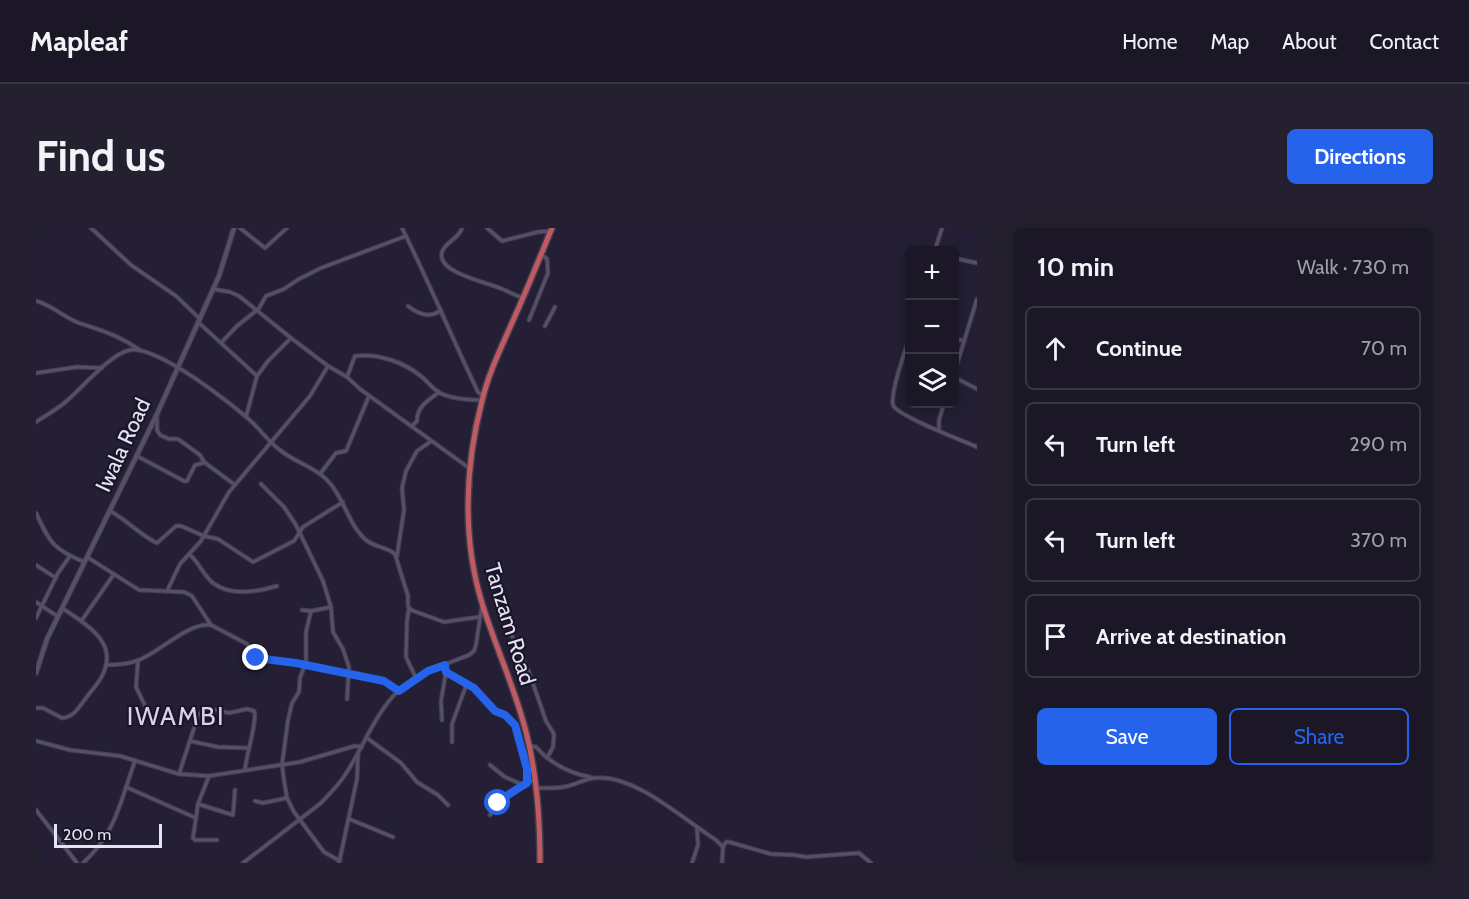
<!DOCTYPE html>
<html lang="en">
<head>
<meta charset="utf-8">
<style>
	:root { --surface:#1b1727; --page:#24202f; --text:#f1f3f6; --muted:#a09fa7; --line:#393644; --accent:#2563eb }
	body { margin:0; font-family:Cabin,sans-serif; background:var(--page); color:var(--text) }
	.controls { position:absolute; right:18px; top:18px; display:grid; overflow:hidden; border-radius:9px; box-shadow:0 3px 15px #0003 }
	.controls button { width:54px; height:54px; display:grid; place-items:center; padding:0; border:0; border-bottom:2px solid var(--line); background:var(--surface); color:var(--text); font:30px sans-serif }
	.scale { position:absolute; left:18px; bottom:15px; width:108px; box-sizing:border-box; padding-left:6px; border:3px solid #e5e2f1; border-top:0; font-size:16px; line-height:21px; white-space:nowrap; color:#e5e2f1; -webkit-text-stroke:4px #1b1529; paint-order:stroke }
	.stop { position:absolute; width:18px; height:18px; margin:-14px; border:4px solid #2563eb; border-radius:50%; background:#fff }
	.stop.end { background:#2563eb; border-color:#fff; box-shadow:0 2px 6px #0008 }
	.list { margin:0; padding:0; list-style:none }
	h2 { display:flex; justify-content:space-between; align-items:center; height:78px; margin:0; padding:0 24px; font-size:26px }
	h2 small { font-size:20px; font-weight:400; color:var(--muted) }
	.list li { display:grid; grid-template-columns:39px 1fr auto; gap:18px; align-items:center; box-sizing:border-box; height:84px; margin:0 12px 12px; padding:0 12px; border:2px solid var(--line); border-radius:9px }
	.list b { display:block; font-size:22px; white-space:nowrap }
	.list em { font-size:20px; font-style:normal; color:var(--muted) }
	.actions { display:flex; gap:12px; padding:18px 24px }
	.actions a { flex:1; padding:14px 0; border:2px solid var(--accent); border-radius:9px; text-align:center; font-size:21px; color:var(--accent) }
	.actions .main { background:var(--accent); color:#fff }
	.icon { flex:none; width:33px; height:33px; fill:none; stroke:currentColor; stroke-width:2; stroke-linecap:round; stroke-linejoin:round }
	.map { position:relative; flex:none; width:941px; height:635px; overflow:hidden; border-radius:9px }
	header { display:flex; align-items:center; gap:36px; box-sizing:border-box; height:84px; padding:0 30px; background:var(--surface); border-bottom:2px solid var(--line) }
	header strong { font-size:28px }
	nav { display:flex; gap:33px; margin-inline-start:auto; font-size:21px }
	.intro { display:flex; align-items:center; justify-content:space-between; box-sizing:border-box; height:144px; padding:0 36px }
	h1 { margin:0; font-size:42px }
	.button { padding:15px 27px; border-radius:9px; background:var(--accent); color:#fff; font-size:21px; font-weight:700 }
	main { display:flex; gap:36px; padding:0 36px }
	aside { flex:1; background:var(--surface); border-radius:9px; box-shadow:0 3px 15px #0003 }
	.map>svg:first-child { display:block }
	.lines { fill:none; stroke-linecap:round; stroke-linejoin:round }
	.minor-casing { stroke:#423c4e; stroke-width:5 }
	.tertiary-casing { stroke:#423c4e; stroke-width:6 }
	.trunk-casing { stroke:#423c4e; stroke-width:8 }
	.minor { stroke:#554f67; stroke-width:3 }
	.tertiary { stroke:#554f67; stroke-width:4 }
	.trunk { stroke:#be5a60; stroke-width:5 }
	.route { stroke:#2563eb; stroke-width:8 }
	.labels { text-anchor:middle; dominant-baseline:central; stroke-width:4.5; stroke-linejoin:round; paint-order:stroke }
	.street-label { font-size:22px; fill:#e5e2f1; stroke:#1b1529 }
	.quarter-label { font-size:26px; letter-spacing:1.5px; fill:#d9d2ef; stroke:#1b1529 }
</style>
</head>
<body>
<header>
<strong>Mapleaf</strong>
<nav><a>Home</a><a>Map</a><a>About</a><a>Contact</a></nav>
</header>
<div class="intro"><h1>Find us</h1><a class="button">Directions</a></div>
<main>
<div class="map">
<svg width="941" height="635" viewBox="0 0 941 635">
	<rect width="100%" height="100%" fill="#241f34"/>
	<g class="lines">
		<defs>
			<g id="minor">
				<path d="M55,0l40,37 45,31 23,22"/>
				<path d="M204,0l25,20 22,-20"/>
				<path d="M366,0c27,54 50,110 76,164l4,3"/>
				<path d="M426,0c-3,11 -16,13 -20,24 -6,20 43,30 55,35 9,3 17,8 26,11"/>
				<path d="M451,0l15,13 36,-9 13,-1"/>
				<path d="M899,22l7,-22"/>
				<path d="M918,30l23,5"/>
				<path d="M177,61l17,3 9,4 52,42 37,28 19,11 13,12 109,79"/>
				<path d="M0,73c16,4 27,16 43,22 24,8 39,12 61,27"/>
				<path d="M372,78c10,8 22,13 33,4"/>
				<path d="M222,82l8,-14 18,-7 15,-10 22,-11 85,-32"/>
				<path d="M493,92l19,-47 -1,-14 -6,-5"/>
				<path d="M162,94l59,54"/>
				<path d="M509,98l10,-19"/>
				<path d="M874,109c-5,13 -20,57 -17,68 4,11 71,36 84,42"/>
				<path d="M918,110l10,3"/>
				<path d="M185,115l16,-17 20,-16"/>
				<path d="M0,145l41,-6 25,1"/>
				<path d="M918,146l23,-75"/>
				<path d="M311,149l8,-21c23,-3 49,6 67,21 6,5 11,12 18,16 12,6 28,7 42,7"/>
				<path d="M918,149l23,12"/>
				<path d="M121,188v14l3,5 9,4h9l22,16 4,7 31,23"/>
				<path d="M210,189l11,-41 11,-15 23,-23"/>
				<path d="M0,194c9,-6 18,-11 27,-18 17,-13 46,-50 67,-54 27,-5 104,55 124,74 9,9 16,19 26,26 14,12 33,16 46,29 18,17 22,46 40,61 8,7 21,7 29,14l13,42v10l3,4 33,12 35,-5"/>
				<path d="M376,198l5,-5c0,-15 11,-20 22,-29"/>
				<path d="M903,201v-9l5,-16"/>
				<path d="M101,228l47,25h3l8,-16 8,-2"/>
				<path d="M284,246l16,-21 10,-2 23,-55"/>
				<path d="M225,256l23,23 12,18 27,56 8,26 2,25 10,17 6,18 -2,32"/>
				<path d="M74,283c17,9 30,24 47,32l19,-17h5l23,10 14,3 35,23 35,-18 6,-3 9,-14 40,-25"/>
				<path d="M0,285c14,30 17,36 48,49"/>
				<path d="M153,326c10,8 14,21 24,29 18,14 44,9 64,3"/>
				<path d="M361,328l7,-46 -2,-22 4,-17 11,-20 13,-9"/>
				<path d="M51,329l52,33 45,2 8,4 19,29 36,19 7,12 6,4 36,3 88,18 15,10"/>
				<path d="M0,337l20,13"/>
				<path d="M131,363l13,-27 21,-23 28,-49 81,-96 18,-30"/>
				<path d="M0,374l21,14"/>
				<path d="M373,380l-2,13 -1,36 10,21"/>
				<path d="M266,382l9,1 20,-4"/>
				<path d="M275,383l-5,21v30l-6,16 -1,14 -7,11 -4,17 -6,45 2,15 3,18 7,14 30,40 16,9"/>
				<path d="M0,390l22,-45 12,-17"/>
				<path d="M46,392l32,-46"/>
				<path d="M476,408l17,36 17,49 8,13 -1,13 -6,11"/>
				<path d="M102,432l-2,27 17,35"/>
				<path d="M70,437c11,0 23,-1 33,-5 22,-9 50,-38 72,-35"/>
				<path d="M409,437l1,7 28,16 21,23 10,4 10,10 12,44v14"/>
				<path d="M0,480h7l19,10c12,-1 17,-11 24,-20 5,-7 12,-14 16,-22 18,-34 -17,-52 -40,-68"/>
				<path d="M406,492l-1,-19 5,-29"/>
				<path d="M331,510l34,25 16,19 21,13 10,10"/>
				<path d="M0,513l34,9 50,6 59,18 30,2 91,-14 55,-16 7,1"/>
				<path d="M154,513l28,6 30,1"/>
				<path d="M416,514v-18l15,-41"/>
				<path d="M493,518l7,1c14,16 33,26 54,30"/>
				<path d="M454,537l15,12 18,8"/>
				<path d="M143,546l19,-58 7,-8 24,5 18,-4 7,2c4,7 -8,46 -9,58"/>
				<path d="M173,548l-11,28 -5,34 2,2h22"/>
				<path d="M90,559l70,31"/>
				<path d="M500,560c10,0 21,1 32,-2 9,-2 17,-7 26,-8 40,-5 90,42 122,62l7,7 -1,16"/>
				<path d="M219,573l8,2 24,-5"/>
				<path d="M162,576l35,11 2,-25"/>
				<path d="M0,582l41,53"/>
				<path d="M454,587l13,-18 32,-18"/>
				<path d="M313,591l44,18"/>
				<path d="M687,619l3,-5h3l42,12 23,1 12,2 53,-4 12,10"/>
				<path d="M47,635c33,-30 37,-61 52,-102"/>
				<path d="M207,635l78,-60c8,-9 17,-17 24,-28 18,-27 30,-62 54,-85 19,-18 46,-25 70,-35l5,-4 2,-6 6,-40"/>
				<path d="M303,635l18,-84 1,-25"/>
				<path d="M656,635l6,-18 -1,-16"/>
			</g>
			<path id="tertiary" d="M0,445l11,-34 110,-225 62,-138 15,-48"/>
			<path id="trunk" d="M504,635c0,-44 -3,-89 -14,-131 -11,-44 -31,-86 -44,-129 -20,-65 -17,-137 0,-202 7,-30 21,-57 33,-85 13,-29 25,-59 37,-88"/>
		</defs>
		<!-- minor casing -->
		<use href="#minor" class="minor-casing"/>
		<!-- tertiary casing -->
		<use href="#tertiary" class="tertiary-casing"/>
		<!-- trunk casing -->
		<use href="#trunk" class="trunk-casing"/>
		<!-- minor -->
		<use href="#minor" class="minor"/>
		<!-- tertiary -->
		<use href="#tertiary" class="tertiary"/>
		<!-- trunk -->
		<use href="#trunk" class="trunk"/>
	</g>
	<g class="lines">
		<!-- route -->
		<path class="route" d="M220,430l40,5 88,18 15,10 29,-20 17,-6 1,7 28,16 21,23 10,4 10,10 12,44v14c-10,6 -21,12 -29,20"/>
	</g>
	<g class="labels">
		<!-- street labels -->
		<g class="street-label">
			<text transform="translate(87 217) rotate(-65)">Iwala Road</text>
			<text transform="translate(474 396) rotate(73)">Tanzam Road</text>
		</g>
		<!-- quarter labels -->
		<g class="quarter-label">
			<text x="140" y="488">IWAMBI</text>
		</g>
	</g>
</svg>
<div class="controls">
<button>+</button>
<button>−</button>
<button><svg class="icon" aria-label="layers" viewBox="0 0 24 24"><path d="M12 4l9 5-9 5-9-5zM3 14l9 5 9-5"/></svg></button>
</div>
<div class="scale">200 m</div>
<div class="stop" style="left:462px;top:575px"></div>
<div class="stop end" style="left:220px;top:430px"></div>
</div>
<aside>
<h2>10 min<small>Walk · 730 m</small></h2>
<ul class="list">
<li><svg class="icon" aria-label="ahead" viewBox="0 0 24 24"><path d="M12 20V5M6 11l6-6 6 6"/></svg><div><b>Continue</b></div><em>70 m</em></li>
<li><svg class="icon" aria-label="left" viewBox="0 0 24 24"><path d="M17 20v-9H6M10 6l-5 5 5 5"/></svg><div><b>Turn left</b></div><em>290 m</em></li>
<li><svg class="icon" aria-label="left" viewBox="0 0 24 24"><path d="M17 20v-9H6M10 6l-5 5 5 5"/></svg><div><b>Turn left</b></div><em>370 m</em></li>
<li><svg class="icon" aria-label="arrive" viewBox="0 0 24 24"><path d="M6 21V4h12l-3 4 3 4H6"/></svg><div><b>Arrive at destination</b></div></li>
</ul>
<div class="actions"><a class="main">Save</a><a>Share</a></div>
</aside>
</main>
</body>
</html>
